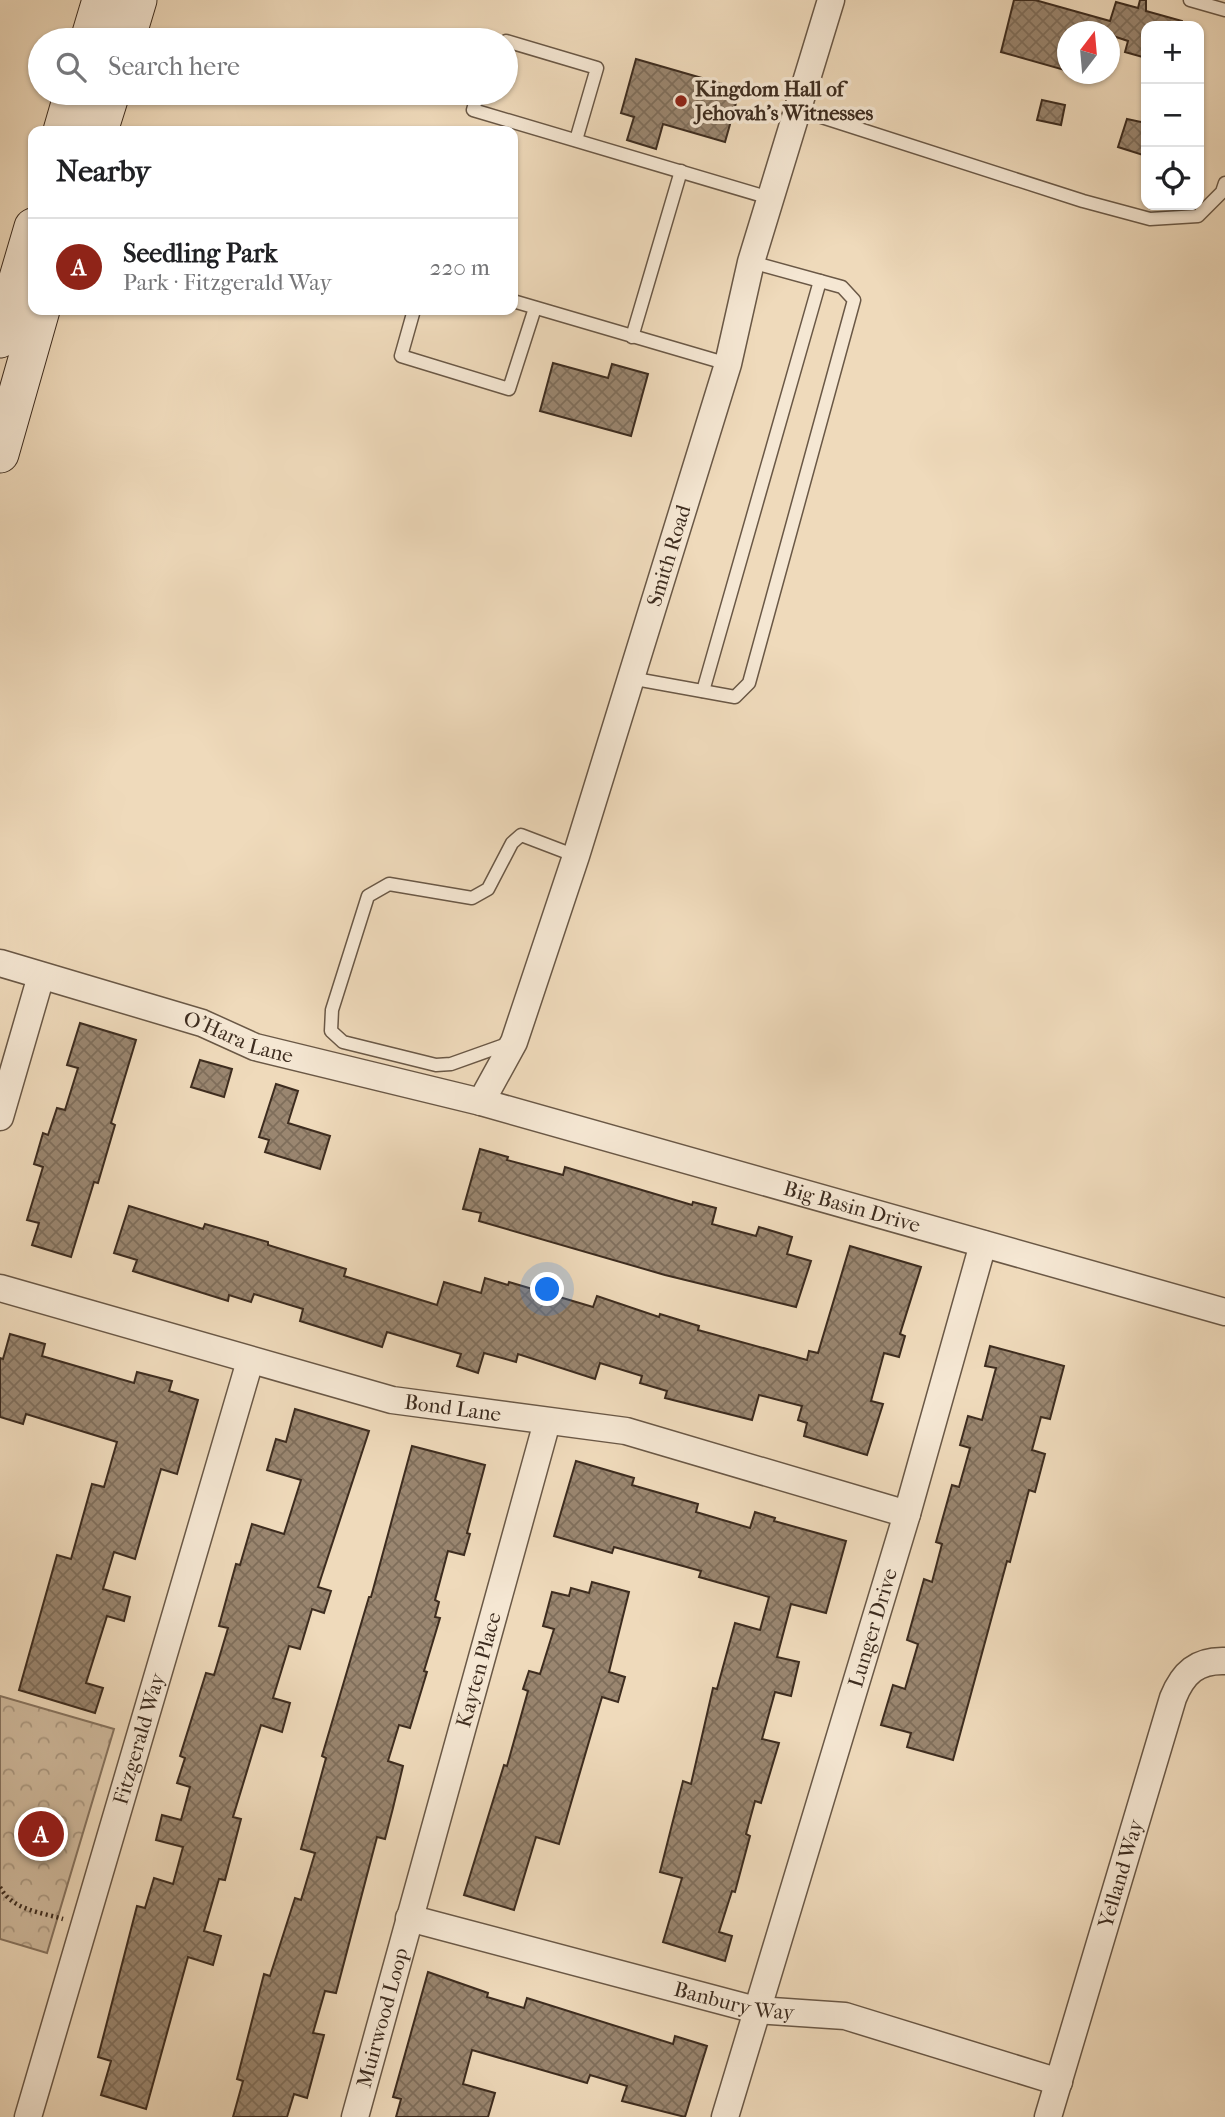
<!DOCTYPE html>
<html lang="en">
<head>
<meta charset="utf-8">
<style>
	:root { --surface:#fff; --page:#f6f6f6; --text:#202124; --muted:#757577; --line:#e0e0e0; --accent:#8f2418 }
	body { margin:0; font-family:"IM FELL French Canon",serif; background:var(--page); color:var(--text) }
	.controls { position:absolute; right:21px; top:21px; display:grid; overflow:hidden; border-radius:14px; box-shadow:0 2px 5px #0004 }
	.controls button { width:63px; height:63px; display:grid; place-items:center; padding:0; border:0; border-bottom:2px solid var(--line); background:var(--surface); color:var(--text); font:35px sans-serif }
	.compass { position:absolute; left:1057px; top:21px; width:63px; height:63px; border-radius:50%; background:var(--surface); box-shadow:0 2px 5px #0004; rotate:16deg }
	.you { position:absolute; left:548px; top:1290px; width:24px; height:24px; margin:-18px; border:5px solid #fff; border-radius:50%; background:#1a73e8; box-shadow:0 0 0 10px #1a73e833 }
	.badge { display:grid; place-items:center; width:46px; height:46px; border-radius:50%; background:var(--accent); color:#fff; font-size:23px; font-weight:700 }
	.pin { position:absolute; translate:-50% -50%; border:4px solid #fff; box-shadow:0 2px 7px #0006 }
	.list { margin:0; padding:0; list-style:none }
	h2 { display:flex; justify-content:space-between; align-items:center; height:91px; margin:0; padding:0 28px; font-size:30px }
	h2 small { font-size:23px; font-weight:400; color:var(--muted) }
	.list li { display:grid; grid-template-columns:46px 1fr auto; gap:21px; align-items:center; box-sizing:border-box; height:98px; padding:0 28px; border-top:2px solid var(--line) }
	.list b { display:block; font-size:26px; white-space:nowrap }
	.list p { margin:0; font-size:23px; white-space:nowrap; color:var(--muted) }
	.list em { font-size:23px; font-style:normal; color:var(--muted) }
	.icon { flex:none; width:38px; height:38px; fill:none; stroke:currentColor; stroke-width:2; stroke-linecap:round; stroke-linejoin:round }
	.map { position:relative; flex:none; width:1225px; height:2117px; overflow:hidden }
	.search { position:absolute; background:var(--surface); box-shadow:0 2px 5px #0004; left:28px; top:28px; width:490px; height:77px; display:flex; align-items:center; gap:18px; box-sizing:border-box; padding:0 24px; border-radius:38px; color:var(--muted); font-size:26px }
	.panel { position:absolute; background:var(--surface); box-shadow:0 2px 5px #0004; left:28px; top:126px; width:490px; height:189px; border-radius:14px }
	.map>svg:first-child { display:block }
	.forest { fill:url(#forest-crowns); stroke:#877460; stroke-width:2 }
	.building { fill:url(#building-cross-hatch); stroke:#3d2c1f; stroke-width:2 }
	.lines { fill:none; stroke-linecap:round; stroke-linejoin:round }
	.lane-casing { stroke:#6a5846; stroke-width:15 }
	.street-casing { stroke:#6a5846; stroke-width:29 }
	.secondary-casing { stroke:#3d2c1f; stroke-width:39 }
	.path { stroke:#3d2c1f; stroke-width:4.5; stroke-dasharray:2 3.5; stroke-linecap:butt }
	.lane { stroke:#f5e7d3; stroke-width:12 }
	.street { stroke:#f5e7d3; stroke-width:26 }
	.secondary { stroke:#f5e7d3; stroke-width:37 }
	.poi-dot { fill:#8f2418; stroke:#f5e7d3; stroke-width:2.5 }
	.labels { text-anchor:middle; dominant-baseline:central; stroke-width:7; stroke-linejoin:round; paint-order:stroke }
	.poi-label { font-size:21px; font-weight:bold; fill:#3d2c1f; stroke:#f5e7d3; text-anchor:start }
	.street-label { font-size:21px; fill:#3d2c1f; stroke:#f5e7d3 }
</style>
</head>
<body>
<div class="map">
<svg width="1225" height="2117" viewBox="0 0 1225 2117">
	<defs>
		<pattern id="forest-crowns" width="20" height="18" patternUnits="userSpaceOnUse" patternTransform="scale(1.75)"><rect width="20" height="18" fill="#d1bca0"/><path d="M2 6a3 3 0 1 1 6 0M12 15a3 3 0 1 1 6 0" fill="none" stroke="#ab9982"/></pattern>
		<pattern id="building-cross-hatch" width="8" height="8" patternUnits="userSpaceOnUse" patternTransform="scale(1.75)"><rect width="8" height="8" fill="#9a8670"/><path d="M0 0l8 8M0 8l8-8" fill="none" stroke="#7f6e5b"/></pattern>
	</defs>
	<rect width="100%" height="100%" fill="#efdabb"/>
	<filter id="stains"><feTurbulence type="fractalNoise" baseFrequency=".00286" numOctaves="4"/><feColorMatrix values="0 0 0 0 .2 0 0 0 0 .09 0 0 0 0 .02 0 0 0 .5 -.17"/></filter>
	<radialGradient id="worn" r=".72"><stop offset=".6" stop-color="#630" stop-opacity="0"/><stop offset="1" stop-color="#630" stop-opacity=".3"/></radialGradient>
	<!-- forest -->
	<path class="forest" d="M0,1696l114,33 -67,224 -47,-14z"/>
	<!-- building -->
	<g class="building">
		<path d="M1014,0h21l75,21 6,-19 22,6 2,-8h6v11l36,10v5h-36v32l-21,-6 3,-11 -18,-6v-3h-42v39l-67,-19z"/>
		<path d="M636,59l104,30 -15,53 -62,-18 -7,25 -29,-9 7,-23 -13,-4z"/>
		<path d="M1042,100l23,5 -4,20 -24,-5z"/>
		<path d="M1127,119l19,4v33l-28,-9z"/>
		<path d="M553,363l55,15 4,-14 36,10 -17,62 -91,-25z"/>
		<path d="M80,1023l56,17 -25,83 4,2 -17,58 -4,-1 -23,75 -39,-12 7,-22 -12,-3 16,-53 -9,-3 9,-31 5,2 9,-27 8,2 13,-42 -11,-3z"/>
		<path d="M200,1060l32,9 -8,28 -33,-10z"/>
		<path d="M276,1084l22,7 -10,32 42,13 -10,33 -55,-17 4,-12 -10,-3z"/>
		<path d="M480,1149l28,8 -1,3 56,15 2,-8 127,38 1,-3 23,6 -4,16 44,12 3,-9 33,10 -5,17 24,7 -15,46 -131,-32 -186,-54 2,-8 -18,-4z"/>
		<path d="M129,1206l74,23 2,-5 63,18v3l78,24 -2,7 93,29 7,-23 37,11 4,-15 23,7 1,-3 84,25 4,-11 62,21 1,-3 39,12 -1,4 109,30 2,-9 9,2 32,-107 71,21 -21,67 5,2 -6,21 -15,-4 -13,48 12,3 -16,51 -63,-19 3,-13 -9,-3 4,-14 -43,-11 -7,25 -87,-22 2,-7 -27,-8 2,-7 -42,-13 -5,16 -77,-25 -2,8 -32,-9 -6,20 -21,-7 4,-12 -74,-22 -5,15 -82,-26 3,-12 -49,-15 -3,8 -22,-7 -1,6 -95,-30 4,-11 -23,-7z"/>
		<path d="M10,1334l35,10 -3,12 92,27 3,-11 35,9 -3,10 29,9 -21,74 -16,-5 -26,90 -21,-7 -11,37 27,8 -6,24 -17,-5 -21,67 17,5 -8,25 -76,-23 38,-135 14,4 21,-75 12,3 13,-45 -91,-28 -3,10 -23,-7v-59l3,1z"/>
		<path d="M990,1346l74,20 -14,53 -9,-2 -9,33 13,4 -10,38 -6,-2 -19,72 -3,-1 -54,199 -46,-13 4,-14 -30,-8 12,-40 12,4 13,-45 -11,-4 17,-61 8,3 10,-38 -6,-2 16,-57 7,2 11,-39 -10,-3 8,-29 14,4 14,-52 -11,-2z"/>
		<path d="M295,1409l74,22 -51,156 13,4 -7,22 -12,-4 -12,40 -11,-3 -16,52 17,5 -8,29 -21,-7 -28,92 8,2 -16,61 -6,-1 -15,52 17,5 -8,29 -25,-8 -42,152 -45,-14 10,-34 -13,-4 39,-151 8,2 9,-30 19,6 10,-37 -27,-7 6,-25 19,5 9,-33 -13,-4 8,-25 -5,-2 26,-83 8,2 14,-47 -9,-2 17,-62 4,1 12,-41 32,10 17,-54 -34,-10 9,-31 10,3z"/>
		<path d="M412,1446l73,19 -18,68 3,1 -6,21 -16,-4 -13,49 4,2 -4,15 5,1 -16,53 3,1 -17,56 -11,-3 -11,36 15,5 -10,42 -8,31 -8,-2 -41,156 -11,-2 -12,42 11,2 -17,63 -13,-4 -7,23h-54l10,-36 -6,-2 27,-105 6,2 25,-78 6,2 14,-47 -14,-4 25,-91 -4,-2 47,-159h2z"/>
		<path d="M576,1461l58,17 -2,7 66,19 -2,8 54,16 5,-16 20,6 -1,3 72,20 -20,72 -35,-9 -14,53 22,5 -8,34 -16,-4 -13,47 17,4 -18,60 -6,-2 -9,33 4,2 -15,56 -3,-1 -13,41 13,4 -7,25 -62,-19 19,-64 -22,-6 23,-91 8,3 22,-96 4,1 18,-66 25,7 9,-33 -70,-20 2,-6 -87,-24 -2,6 -58,-17z"/>
		<path d="M592,1582l37,10 -20,80 16,5 -7,25 -16,-5 -43,147 -23,-7 -22,73 -50,-15 40,-130 3,1 21,-75 -5,-2 6,-18 11,3 14,-45 -11,-3 9,-34 17,4 2,-8 18,5z"/>
		<path d="M428,1972l60,21 -1,4 37,11 3,-10 146,46 2,-8 32,10 -22,71 -63,-16 5,-15 -37,-11 -3,8 -115,-33 -9,34 32,9 -7,24h-92l5,-18 -8,-2z"/>
	</g>
	<g class="lines">
		<defs>
			<g id="lane">
				<path d="M1190,0l35,10"/>
				<path d="M506,41l91,27 -21,72"/>
				<path d="M478,93l-5,17 300,89"/>
				<path d="M800,110l283,91 67,18 48,-3 24,-24 3,-9"/>
				<path d="M513,301l215,63"/>
				<path d="M414,310l-13,46 108,33 26,-81"/>
				<path d="M632,337l49,-166"/>
				<path d="M630,678l105,19 14,-14 105,-383 -12,-13 -91,-25"/>
				<path d="M703,691l117,-410"/>
				<path d="M510,1043l-59,21 -15,1 -93,-23 -12,-11 1,-21 36,-114 21,-12 83,14 16,-9 24,-46 9,-8 55,21"/>
			</g>
			<g id="street">
				<path id="s1" d="M0,963l202,60 53,24 226,55 744,210"/>
				<path id="s2" d="M481,1102l33,-60 62,-186 152,-492 23,-102 80,-262"/>
				<path d="M0,1117l41,-141"/>
				<path id="s3" d="M0,1288l392,112 234,31 281,83"/>
				<path id="s4" d="M409,1918l347,92 89,6 214,66"/>
				<path id="s5" d="M28,2117l222,-756"/>
				<path id="s6" d="M355,2117l192,-695"/>
				<path id="s7" d="M725,2117l182,-603 76,-270"/>
				<path id="s8" d="M1048,2117l125,-419c10,-25 24,-38 52,-37"/>
			</g>
			<g id="secondary">
				<path d="M89,40l12,-40"/>
				<path d="M126,40l12,-40"/>
				<path d="M62,131l11,-38"/>
				<path d="M99,131l12,-38"/>
				<path d="M0,339l33,-112"/>
				<path d="M0,454l41,-144"/>
			</g>
		</defs>
		<!-- lane casing -->
		<use href="#lane" class="lane-casing"/>
		<!-- street casing -->
		<use href="#street" class="street-casing"/>
		<!-- secondary casing -->
		<use href="#secondary" class="secondary-casing"/>
		<!-- path -->
		<path class="path" d="M0,1887c12,23 40,25 63,32"/>
		<!-- lane -->
		<use href="#lane" class="lane"/>
		<!-- street -->
		<use href="#street" class="street"/>
		<!-- secondary -->
		<use href="#secondary" class="secondary"/>
	</g>
	<!-- markers -->
	<circle class="poi-dot" cx="681" cy="101" r="7"/>
	<g class="labels">
		<!-- poi labels -->
		<g class="poi-label">
			<text x="695" y="89">Kingdom Hall of<tspan x="695" dy="24">Jehovah's Witnesses</tspan></text>
		</g>
		<!-- street labels -->
		<g class="street-label">
			<text stroke="none"><textPath href="#s2" startOffset="579">Smith Road</textPath></text>
			<text stroke="none"><textPath href="#s1" startOffset="250">O'Hara Lane</textPath></text>
			<text stroke="none"><textPath href="#s1" startOffset="887">Big Basin Drive</textPath></text>
			<text stroke="none"><textPath href="#s3" startOffset="469">Bond Lane</textPath></text>
			<text stroke="none"><textPath href="#s7" startOffset="511">Lunger Drive</textPath></text>
			<text stroke="none"><textPath href="#s6" startOffset="464">Kayten Place</textPath></text>
			<text stroke="none"><textPath href="#s5" startOffset="394">Fitzgerald Way</textPath></text>
			<text stroke="none"><textPath href="#s8" startOffset="254">Yelland Way</textPath></text>
			<text stroke="none"><textPath href="#s4" startOffset="336">Banbury Way</textPath></text>
			<text stroke="none"><textPath href="#s6" startOffset="103">Muirwood Loop</textPath></text>
		</g>
	</g>
	<rect width="100%" height="100%" filter="url(#stains)"/>
	<rect width="100%" height="100%" fill="url(#worn)"/>
</svg>
<div class="controls">
<button>+</button>
<button>−</button>
<button><svg class="icon" aria-label="locate" viewBox="0 0 24 24"><circle cx="12" cy="12" r="6"/><path d="M12 2v4M12 18v4M2 12h4M18 12h4"/></svg></button>
</div>
<svg class="compass" viewBox="-18 -18 36 36"><path d="M0-13l5 13h-10z" fill="#e53935"/><path d="M0 13l5-13h-10z" fill="#757577"/></svg>
<div class="you"></div>
<div class="pin badge" style="left:41px;top:1834px">A</div>
<div class="search"><svg class="icon" aria-label="search" viewBox="0 0 24 24"><circle cx="10" cy="10" r="6"/><path d="M15 15l6 6"/></svg>Search here</div>
<section class="panel">
<h2>Nearby<small></small></h2>
<ul class="list">
<li><span class="badge">A</span><div><b>Seedling Park</b><p>Park · Fitzgerald Way</p></div><em>220 m</em></li>
</ul>
</section>
</div>
</body>
</html>
